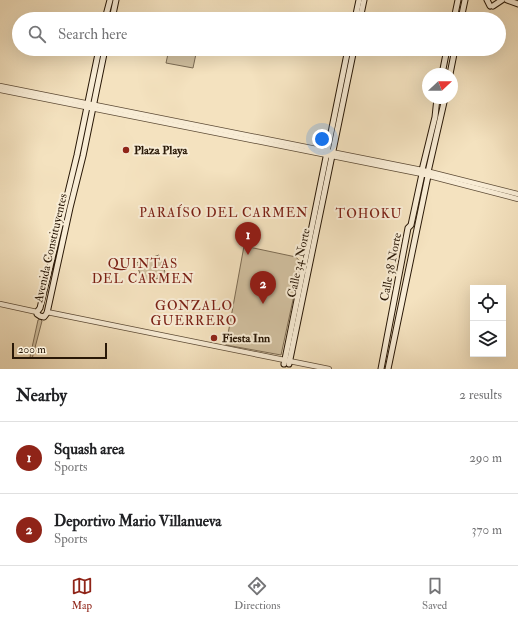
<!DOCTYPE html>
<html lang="en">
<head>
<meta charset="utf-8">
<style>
	:root { --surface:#fff; --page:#f2f2f2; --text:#202124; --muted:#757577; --line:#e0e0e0; --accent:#8f2418 }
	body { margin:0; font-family:"IM FELL Double Pica",serif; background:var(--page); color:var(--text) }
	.controls { position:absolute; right:12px; bottom:12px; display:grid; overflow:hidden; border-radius:0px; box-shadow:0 4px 16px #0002 }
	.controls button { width:36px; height:36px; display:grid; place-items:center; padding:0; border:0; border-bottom:1px solid var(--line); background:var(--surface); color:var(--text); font:20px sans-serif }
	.compass { position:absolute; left:422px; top:68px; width:36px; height:36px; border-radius:50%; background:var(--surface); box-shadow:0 4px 16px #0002; rotate:68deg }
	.scale { position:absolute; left:12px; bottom:10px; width:95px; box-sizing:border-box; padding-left:4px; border:2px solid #291807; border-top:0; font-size:11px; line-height:14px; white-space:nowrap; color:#291807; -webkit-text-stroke:3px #f8ecd5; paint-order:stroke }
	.you { position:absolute; left:322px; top:139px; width:14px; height:14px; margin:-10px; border:3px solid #fff; border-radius:50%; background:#1a73e8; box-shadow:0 0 0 6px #1a73e833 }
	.badge { display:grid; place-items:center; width:26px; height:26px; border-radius:50%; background:var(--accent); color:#fff; font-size:13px; font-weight:700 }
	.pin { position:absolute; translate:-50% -33px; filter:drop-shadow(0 1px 2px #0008) }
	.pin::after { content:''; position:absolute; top:21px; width:14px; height:12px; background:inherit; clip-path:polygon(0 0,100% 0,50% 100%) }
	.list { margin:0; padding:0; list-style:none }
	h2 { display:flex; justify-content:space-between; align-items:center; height:52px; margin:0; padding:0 16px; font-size:17px }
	h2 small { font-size:13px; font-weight:400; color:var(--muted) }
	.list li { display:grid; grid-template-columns:26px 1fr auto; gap:12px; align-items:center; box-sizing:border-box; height:72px; padding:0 16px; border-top:1px solid var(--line) }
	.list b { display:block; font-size:15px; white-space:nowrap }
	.list p { margin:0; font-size:13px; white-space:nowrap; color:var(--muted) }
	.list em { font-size:13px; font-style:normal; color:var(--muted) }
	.icon { flex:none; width:22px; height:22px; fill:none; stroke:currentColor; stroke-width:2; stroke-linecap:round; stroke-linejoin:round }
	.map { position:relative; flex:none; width:518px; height:369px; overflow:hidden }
	.search { position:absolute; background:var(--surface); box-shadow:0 4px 16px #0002; left:12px; right:12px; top:12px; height:44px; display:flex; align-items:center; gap:10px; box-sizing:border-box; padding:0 14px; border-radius:22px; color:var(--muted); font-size:15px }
	.sheet { height:196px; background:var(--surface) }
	nav { display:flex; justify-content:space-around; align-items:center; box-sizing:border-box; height:56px; border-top:1px solid var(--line); background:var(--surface); font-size:11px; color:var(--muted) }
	nav a { display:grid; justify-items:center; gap:2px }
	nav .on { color:var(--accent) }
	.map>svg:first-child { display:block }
	.green { fill:#d1c0a0; stroke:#7d6c54 }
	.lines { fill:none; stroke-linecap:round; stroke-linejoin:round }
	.tertiary-casing { stroke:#5c4a35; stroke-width:6 }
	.secondary-casing { stroke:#291807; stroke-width:7 }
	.tertiary { stroke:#f8ecd5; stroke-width:4.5 }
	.secondary { stroke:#f8ecd5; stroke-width:5 }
	.poi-dot { fill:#8f2418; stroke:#f8ecd5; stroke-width:1.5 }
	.labels { text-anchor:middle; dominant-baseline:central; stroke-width:4; stroke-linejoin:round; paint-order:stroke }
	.poi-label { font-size:12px; font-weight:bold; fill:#291807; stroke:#f8ecd5; text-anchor:start }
	.street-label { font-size:12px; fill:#291807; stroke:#f8ecd5 }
	.neighbourhood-label { font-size:13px; letter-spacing:1px; fill:#7a1f14; stroke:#f8ecd5 }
</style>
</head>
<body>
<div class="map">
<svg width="518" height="369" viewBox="0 0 518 369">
	<rect width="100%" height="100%" fill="#f4e2bf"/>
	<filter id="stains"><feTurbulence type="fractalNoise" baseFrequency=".005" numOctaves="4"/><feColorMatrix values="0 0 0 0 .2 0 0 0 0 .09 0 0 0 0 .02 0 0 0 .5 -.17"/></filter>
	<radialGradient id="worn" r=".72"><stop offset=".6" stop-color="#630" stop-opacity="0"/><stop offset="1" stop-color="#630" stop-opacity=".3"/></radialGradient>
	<!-- green -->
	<g class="green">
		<path d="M169,49h17l1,1 3,-1h7l-4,19 -27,-5z"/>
		<path d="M244,246l52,11 5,6 -20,92 -55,-10z"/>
		<path d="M159,255l7,20 -22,9 -8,-21z"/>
		<path d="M40,319l2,2 -10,38 -2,-2 8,-37z"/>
	</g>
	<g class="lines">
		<defs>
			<g id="tertiary">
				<path d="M0,86l422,84 96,24"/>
				<path d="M0,90l422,84 96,25"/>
				<path d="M0,304l37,8"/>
				<path d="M47,312l282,57"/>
			</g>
			<g id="secondary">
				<path d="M487,0l3,6"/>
				<path d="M507,0l11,4"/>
				<path d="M493,6l9,-6"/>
				<path d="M105,19l5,-19"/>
				<path d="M112,19l4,-19"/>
				<path d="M355,19l4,-19"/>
				<path d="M360,19l4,-19"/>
				<path d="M454,19l4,-19"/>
				<path d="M461,19l4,-19"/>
				<path d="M99,49l-22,106 -37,153 -3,4v2l3,2 4,1 3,-4 23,-105 13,-52 22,-107"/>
				<path d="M442,74l5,-25"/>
				<path d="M450,74l5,-25"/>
				<path d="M422,170l13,-53 2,-19"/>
				<path d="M284,364l64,-315"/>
				<path d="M289,364l65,-315"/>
				<path d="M381,369l27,-141 3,-3 11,-51"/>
				<path d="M388,369l40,-193v-4l17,-74"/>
			</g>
		</defs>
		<!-- tertiary casing -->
		<use href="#tertiary" class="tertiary-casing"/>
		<!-- secondary casing -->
		<use href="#secondary" class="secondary-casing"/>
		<!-- tertiary -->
		<use href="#tertiary" class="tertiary"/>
		<!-- secondary -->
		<use href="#secondary" class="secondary"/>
	</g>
	<!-- markers -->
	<g class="poi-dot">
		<circle cx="126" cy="150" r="4"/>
		<circle cx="214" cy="338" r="4"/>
	</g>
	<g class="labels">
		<!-- poi labels -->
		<g class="poi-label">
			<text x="134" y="150">Plaza Playa</text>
			<text x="222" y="338">Fiesta Inn</text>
		</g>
		<!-- street labels -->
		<g class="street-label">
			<text transform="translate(51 248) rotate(-77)">Avenida Constituyentes</text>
			<text transform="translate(299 263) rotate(-78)">Calle 34 Norte</text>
			<text transform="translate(391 267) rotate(-79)">Calle 38 Norte</text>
		</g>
		<!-- neighbourhood labels -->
		<g class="neighbourhood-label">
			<text x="224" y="213">PARAÍSO DEL CARMEN</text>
			<text x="369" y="214">TOHOKU</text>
			<text x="143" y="264">QUINTAS<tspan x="143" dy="15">DEL CARMEN</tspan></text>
			<text x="194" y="306">GONZALO<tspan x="194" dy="15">GUERRERO</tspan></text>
		</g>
	</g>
	<rect width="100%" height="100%" filter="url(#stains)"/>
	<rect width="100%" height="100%" fill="url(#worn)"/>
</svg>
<div class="controls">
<button><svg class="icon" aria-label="locate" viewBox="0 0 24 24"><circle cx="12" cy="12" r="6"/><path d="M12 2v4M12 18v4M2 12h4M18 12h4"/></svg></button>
<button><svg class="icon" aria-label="layers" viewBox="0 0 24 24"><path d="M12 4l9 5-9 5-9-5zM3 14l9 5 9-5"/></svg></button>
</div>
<svg class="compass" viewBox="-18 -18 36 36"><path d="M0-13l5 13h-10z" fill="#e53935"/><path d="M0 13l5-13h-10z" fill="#757577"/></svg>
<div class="scale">200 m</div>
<div class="you"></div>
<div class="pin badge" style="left:248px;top:255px">1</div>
<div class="pin badge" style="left:263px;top:304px">2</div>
<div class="search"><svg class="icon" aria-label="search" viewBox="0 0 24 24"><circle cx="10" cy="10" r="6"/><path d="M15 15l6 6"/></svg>Search here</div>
</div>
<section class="sheet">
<h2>Nearby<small>2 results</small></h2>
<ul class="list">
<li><span class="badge">1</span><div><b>Squash area</b><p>Sports</p></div><em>290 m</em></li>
<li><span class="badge">2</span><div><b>Deportivo Mario Villanueva</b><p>Sports</p></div><em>370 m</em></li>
</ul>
</section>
<nav>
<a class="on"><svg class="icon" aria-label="map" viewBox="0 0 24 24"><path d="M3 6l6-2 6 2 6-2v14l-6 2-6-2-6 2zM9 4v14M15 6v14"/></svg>Map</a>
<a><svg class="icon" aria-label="directions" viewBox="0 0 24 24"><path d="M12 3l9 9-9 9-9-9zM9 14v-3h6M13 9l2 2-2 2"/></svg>Directions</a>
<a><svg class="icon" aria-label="saved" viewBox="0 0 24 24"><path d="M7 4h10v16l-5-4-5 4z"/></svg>Saved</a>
</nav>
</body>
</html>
